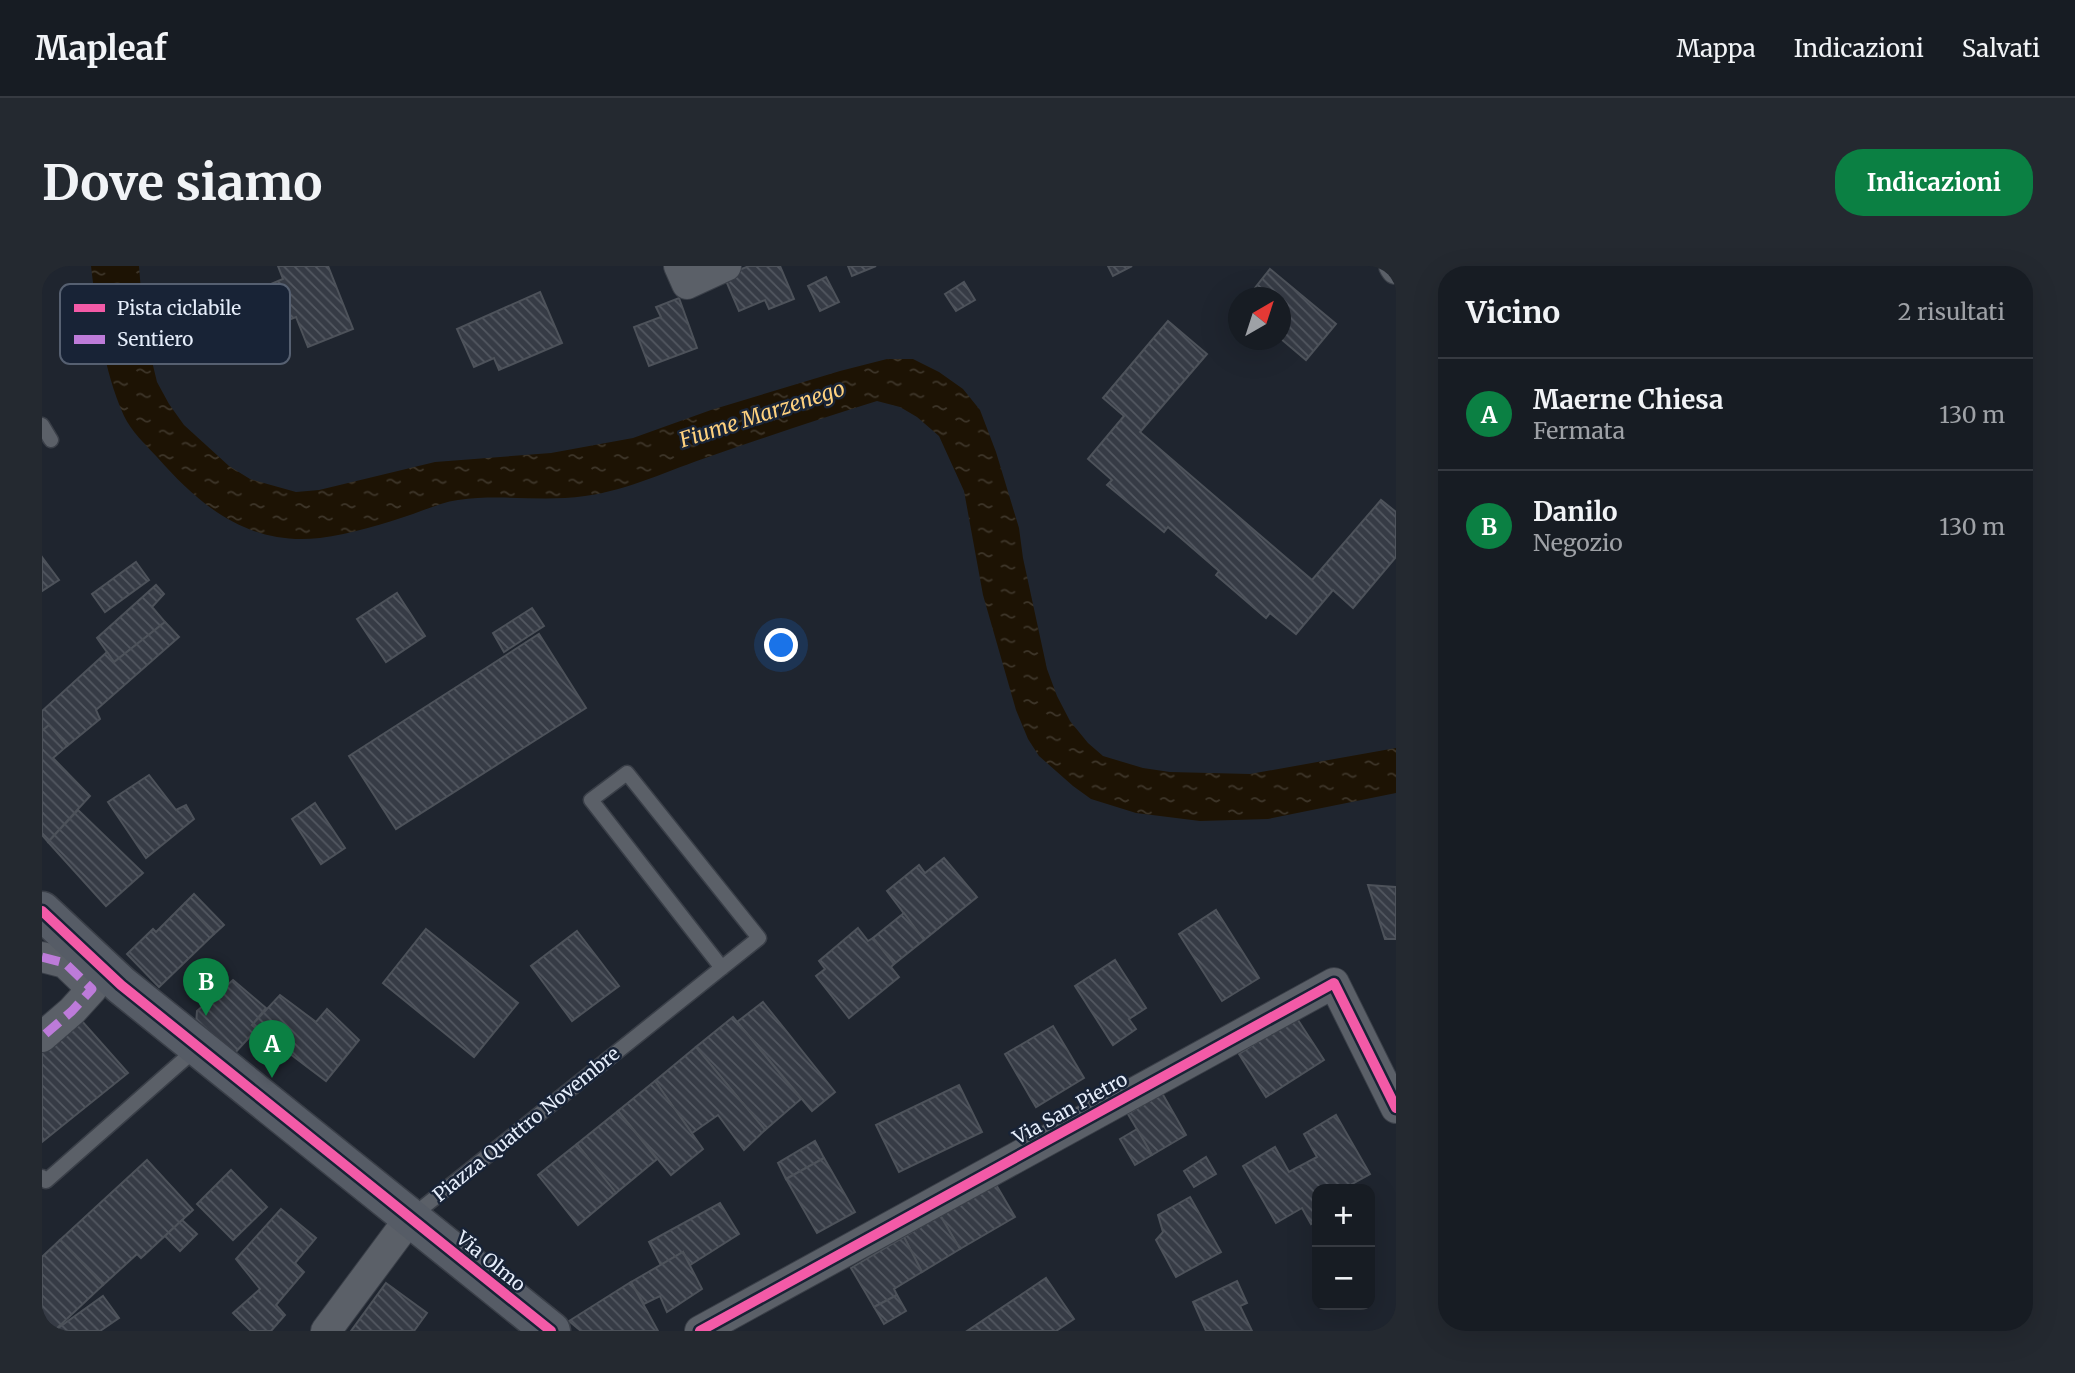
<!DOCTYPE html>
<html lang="it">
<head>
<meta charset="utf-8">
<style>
	:root { --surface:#171c23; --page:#242930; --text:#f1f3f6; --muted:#9ea1a6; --line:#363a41; --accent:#0b8043 }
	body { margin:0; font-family:Merriweather,serif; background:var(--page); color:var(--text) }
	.controls { position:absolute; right:21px; bottom:21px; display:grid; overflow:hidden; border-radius:14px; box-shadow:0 7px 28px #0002 }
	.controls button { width:63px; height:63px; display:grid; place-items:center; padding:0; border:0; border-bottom:2px solid var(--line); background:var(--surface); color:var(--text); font:35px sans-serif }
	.compass { position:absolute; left:1186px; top:21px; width:63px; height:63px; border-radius:50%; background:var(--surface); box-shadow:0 7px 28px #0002; rotate:39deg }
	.you { position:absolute; left:740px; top:380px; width:24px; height:24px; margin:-18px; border:5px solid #fff; border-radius:50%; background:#1a73e8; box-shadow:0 0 0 10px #1a73e833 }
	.badge { display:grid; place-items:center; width:46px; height:46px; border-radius:50%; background:var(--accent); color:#fff; font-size:23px; font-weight:700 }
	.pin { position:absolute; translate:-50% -58px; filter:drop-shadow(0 2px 4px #0008) }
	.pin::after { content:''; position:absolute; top:37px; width:24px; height:21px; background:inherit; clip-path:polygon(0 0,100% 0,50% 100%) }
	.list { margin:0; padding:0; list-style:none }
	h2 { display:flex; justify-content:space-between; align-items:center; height:91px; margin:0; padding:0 28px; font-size:30px }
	h2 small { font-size:23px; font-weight:400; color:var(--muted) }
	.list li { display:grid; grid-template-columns:46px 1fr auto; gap:21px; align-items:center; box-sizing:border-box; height:112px; padding:0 28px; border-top:2px solid var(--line) }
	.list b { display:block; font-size:26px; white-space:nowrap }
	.list p { margin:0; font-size:23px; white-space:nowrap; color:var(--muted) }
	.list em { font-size:23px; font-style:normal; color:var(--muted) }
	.map { position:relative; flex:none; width:1354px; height:1065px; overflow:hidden; border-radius:28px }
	header { display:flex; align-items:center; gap:42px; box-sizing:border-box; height:98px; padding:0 35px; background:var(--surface); border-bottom:2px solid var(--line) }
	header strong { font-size:33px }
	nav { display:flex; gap:38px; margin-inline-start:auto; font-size:24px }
	.intro { display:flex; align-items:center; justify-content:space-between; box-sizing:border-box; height:168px; padding:0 42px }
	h1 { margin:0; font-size:49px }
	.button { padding:18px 32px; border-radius:28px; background:var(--accent); color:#fff; font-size:24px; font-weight:700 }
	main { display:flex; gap:42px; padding:0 42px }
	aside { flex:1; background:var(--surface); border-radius:28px; box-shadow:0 7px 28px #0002 }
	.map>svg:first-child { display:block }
	.water { fill:url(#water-ripples) }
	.building { fill:url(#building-back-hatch); stroke:#4d525a; stroke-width:2 }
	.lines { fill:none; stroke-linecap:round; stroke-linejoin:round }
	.lane-casing { stroke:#3a3f48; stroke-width:17 }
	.street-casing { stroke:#3a3f48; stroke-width:32 }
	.secondary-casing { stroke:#3a3f48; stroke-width:41 }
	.lane { stroke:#5b6068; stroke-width:14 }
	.street { stroke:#5b6068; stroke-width:30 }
	.secondary { stroke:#565c66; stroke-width:38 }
	.quiet { stroke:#bd7bd9; stroke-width:9; stroke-dasharray:18 9; stroke-linecap:butt }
	.cycleway-casing { stroke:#182336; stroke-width:15 }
	.cycleway { stroke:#f35aa7; stroke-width:10 }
	.labels { text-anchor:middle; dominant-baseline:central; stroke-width:5; stroke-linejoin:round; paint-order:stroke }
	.street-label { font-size:19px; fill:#e5edfa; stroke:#182336 }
	.water-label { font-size:21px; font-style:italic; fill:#fed17e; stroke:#182336 }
	.key { fill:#182336; stroke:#566071; stroke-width:2 }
	.key-label { font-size:19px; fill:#e5edfa }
</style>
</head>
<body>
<header>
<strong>Mapleaf</strong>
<nav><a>Mappa</a><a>Indicazioni</a><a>Salvati</a></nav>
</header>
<div class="intro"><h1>Dove siamo</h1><a class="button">Indicazioni</a></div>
<main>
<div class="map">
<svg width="1354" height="1065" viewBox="0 0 1354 1065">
	<defs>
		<pattern id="water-ripples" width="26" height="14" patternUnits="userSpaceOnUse" patternTransform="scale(1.75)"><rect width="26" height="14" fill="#1d1304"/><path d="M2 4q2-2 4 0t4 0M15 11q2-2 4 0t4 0" fill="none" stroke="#3e362a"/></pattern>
		<pattern id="building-back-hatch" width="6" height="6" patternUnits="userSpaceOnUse" patternTransform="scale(1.75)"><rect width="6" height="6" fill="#363b45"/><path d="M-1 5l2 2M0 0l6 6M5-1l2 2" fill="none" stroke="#535861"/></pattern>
	</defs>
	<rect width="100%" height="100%" fill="#1f252f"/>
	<!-- water -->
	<path class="water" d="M49,0h48l5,62 13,54 12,22 15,21 45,41 21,13 46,13 23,-2 116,-28 116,-9 82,-15 78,-28 129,-39 47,-12h26l26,13 24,17 17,21 16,42 23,76 4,30 24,111 10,27 13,25 18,22 15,13 40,12 27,4 80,2 146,-26v45l-128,26 -68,2 -64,-8 -45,-14 -18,-13 -34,-30 -11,-17 -12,-29 -33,-115 -19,-104 -25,-55 -22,-19 -17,-10 -23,-6c-55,17 -111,36 -166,55 -42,14 -82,34 -126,40 -42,6 -85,-2 -127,4 -15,2 -31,9 -45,14 -30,10 -62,20 -93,24 -71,8 -119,-31 -163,-81 -11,-12 -26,-26 -33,-41 -21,-47 -27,-100 -33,-150z"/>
	<!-- building -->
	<g class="building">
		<path d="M236,0h50l25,63 -45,18 -12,-30 -28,11 -14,-37 29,-12z"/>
		<path d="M707,0h31l14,33 -25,10 -4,-9 -26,11 -15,-35z"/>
		<path d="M806,0h28l-24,10z"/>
		<path d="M1066,0h24l-19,10z"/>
		<path d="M1228,3l66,55 -30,36 -26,-22v-40h-33z"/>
		<path d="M784,11l13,25 -19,9 -12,-25z"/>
		<path d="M922,16l11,18 -19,11 -11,-17z"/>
		<path d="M498,26l22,51 -63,27 -5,-12 -20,9 -17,-38z"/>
		<path d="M637,32l18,50 -48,18 -15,-39 27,-10 -5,-10z"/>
		<path d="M1126,55l39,33 -67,78 172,148 69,-80 15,12v45l-43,51 -20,-18 -37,44 -26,-21 -4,5 -50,-43 3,-4 -51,-44 -4,5 -57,-47 5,-5 -24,-21 36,-43 -21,-18z"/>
		<path d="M0,291l17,23 -17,11z"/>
		<path d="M94,296l13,18 -44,32 -13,-18z"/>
		<path d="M114,319l8,9 -12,13 13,15 -51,40 -17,-24z"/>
		<path d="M355,327l28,43 -39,26 -29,-43z"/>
		<path d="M490,342l12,18 -40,26 -11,-19z"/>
		<path d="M123,356l14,15 -83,73 4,9 -33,27 -18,-21 -7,6v-20l65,-59 7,10z"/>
		<path d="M497,368l47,74 -190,121 -47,-73z"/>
		<path d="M7,459l18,21 -14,12 37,38 -42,46 -6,-7v-104z"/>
		<path d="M107,509l27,35 10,-5 8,14 -48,39 -38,-56z"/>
		<path d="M273,537l30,45 -24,16 -29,-45z"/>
		<path d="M36,544l65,63 -37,33 -58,-64z"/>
		<path d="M902,592l33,39 -53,43 -37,-49 32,-26 6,8z"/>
		<path d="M1326,619l28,2v52h-11z"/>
		<path d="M152,628l30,31 -10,9 -29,-31z"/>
		<path d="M143,637l29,31 -55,53 -32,-33 26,-25 3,3z"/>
		<path d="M1174,644l43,68 -37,23 -43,-67z"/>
		<path d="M862,647l20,27 -30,24 -21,-26z"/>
		<path d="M816,662l10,13 5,-3 21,26 -3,3 8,10 -50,41 -33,-42 9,-7 -6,-8z"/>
		<path d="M384,663l92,74 -44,54 -91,-74z"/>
		<path d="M535,665l42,55 -47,35 -41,-55z"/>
		<path d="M1073,694l31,48 -17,11 7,10 -23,16 -38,-59z"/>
		<path d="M191,714l33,28 -14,17 5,4 -25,27 -36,-31 1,-14z"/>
		<path d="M238,729l36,27 11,-13 32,31 -33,41 -74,-56z"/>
		<path d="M721,736l72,90 -23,19 -75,-89z"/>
		<path d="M31,745l55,62 -86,69v-104z"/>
		<path d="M691,751l68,82 -36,31 -69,-83z"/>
		<path d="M1254,751l28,43 -58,37 -27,-43z"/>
		<path d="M1011,760l31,52 -48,29 -31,-53z"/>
		<path d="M654,781l69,83 -21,20 -26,-35 -26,18 -37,-52z"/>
		<path d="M613,815l48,68 -32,26 -53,-64z"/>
		<path d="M917,819l23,47 -83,40 -23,-47z"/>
		<path d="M1120,827l24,42 -34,20 -24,-41z"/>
		<path d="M576,845l39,48 -41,34 -39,-49z"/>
		<path d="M1294,849l34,59 -27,15h-26v31l-6,4 -9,-16 -26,15 -33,-57 32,-19 14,25 28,-15 -13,-23z"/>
		<path d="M1095,863l15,26 -17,10 -15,-26z"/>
		<path d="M773,875l9,17 -38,21 -8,-16z"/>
		<path d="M535,878l39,49 -38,32 -40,-50z"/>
		<path d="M1164,891l10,17 -22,13 -10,-16z"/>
		<path d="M782,892l31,54 -38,21 -31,-54z"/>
		<path d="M105,894l46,50 -52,48 -4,-4 -34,31 -43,-45z"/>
		<path d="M189,904l36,37 -34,33 -36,-36z"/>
		<path d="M953,917l20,34 -55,32 -20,-34z"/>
		<path d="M1148,931l31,55 -45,25 -20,-37 7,-8 -5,-17z"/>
		<path d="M678,937l19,31 -49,31 -7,-13 -22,13 -12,-23z"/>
		<path d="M239,943l35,29 -21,25 9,9 -28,33 9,10 -14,16h-20l-18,-18 27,-24 -24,-30z"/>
		<path d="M898,949l20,34 -38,23 -18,-35z"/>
		<path d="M140,954l15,14 -17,17 -15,-15z"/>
		<path d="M862,971l18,35 -28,17 3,6 -23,12 -23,-39z"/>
		<path d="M18,974l43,45 -49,46h-12v-74z"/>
		<path d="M641,986l19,37 -35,23 -7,-16 -16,8 -13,-22z"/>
		<path d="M1004,1012l28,41 -18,12h-89z"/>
		<path d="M1195,1015l10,22 -7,3 12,25h-46l-13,-29z"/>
		<path d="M589,1016l27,49h-77l-12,-10z"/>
		<path d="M344,1017l41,30 -13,18h-63z"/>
		<path d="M855,1029l9,16 -22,13 -10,-17z"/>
		<path d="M61,1030l16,22 -19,13h-46z"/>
	</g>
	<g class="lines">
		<defs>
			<g id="lane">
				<path d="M0,159l9,15"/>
				<path d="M0,911l4,4 151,-133"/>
				<path d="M369,951l348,-279 -132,-165 -36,27 131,168"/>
			</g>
			<g id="street">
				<path d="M637,0l8,18 39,-18"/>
				<path d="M1352,0l2,3"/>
				<path d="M0,691l23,6 27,26 -20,22 -30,26"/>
				<path d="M284,1065l84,-113"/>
				<path d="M658,1065l634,-348 62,125"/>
			</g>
			<path id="secondary" d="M0,645l79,74 430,346"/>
		</defs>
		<!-- lane casing -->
		<use href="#lane" class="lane-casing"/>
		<!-- street casing -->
		<use href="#street" class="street-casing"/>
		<!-- secondary casing -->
		<use href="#secondary" class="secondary-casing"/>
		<!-- lane -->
		<use href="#lane" class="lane"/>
		<!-- street -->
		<use href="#street" class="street"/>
		<!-- secondary -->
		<use href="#secondary" class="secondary"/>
		<!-- quiet -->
		<path class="quiet" d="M0,691l23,6 27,26 -20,22 -30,26"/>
		<defs>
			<g id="cycleway">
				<path d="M0,645l79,74 430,346"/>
				<path d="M658,1065l634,-348 62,125"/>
			</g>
		</defs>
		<!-- cycleway casing -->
		<use href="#cycleway" class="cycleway-casing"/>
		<!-- cycleway -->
		<use href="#cycleway" class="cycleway"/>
	</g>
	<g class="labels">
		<!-- street labels -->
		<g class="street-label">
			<text transform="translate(1028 842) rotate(-29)">Via San Pietro</text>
			<text transform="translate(484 858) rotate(-39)">Piazza Quattro Novembre</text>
			<text transform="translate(449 995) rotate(39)">Via Olmo</text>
		</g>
		<!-- water labels -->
		<g class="water-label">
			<text transform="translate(720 148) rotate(-18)">Fiume Marzenego</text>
		</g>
	</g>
	<!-- legend -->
	<rect x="18" y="18" width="230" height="80" rx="10" class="key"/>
	<rect x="32" y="38" width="31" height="8" fill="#f35aa7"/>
	<rect x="32" y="69" width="31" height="9" fill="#bd7bd9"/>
	<g class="key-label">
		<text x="75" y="49">Pista ciclabile</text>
		<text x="75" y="80">Sentiero</text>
	</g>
</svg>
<div class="controls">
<button>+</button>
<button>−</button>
</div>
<svg class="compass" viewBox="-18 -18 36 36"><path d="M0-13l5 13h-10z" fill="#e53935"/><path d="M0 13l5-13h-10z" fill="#9ea1a6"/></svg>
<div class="you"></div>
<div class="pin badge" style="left:230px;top:812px">A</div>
<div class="pin badge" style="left:164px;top:750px">B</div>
</div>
<aside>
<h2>Vicino<small>2 risultati</small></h2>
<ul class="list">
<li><span class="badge">A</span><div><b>Maerne Chiesa</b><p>Fermata</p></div><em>130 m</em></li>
<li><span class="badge">B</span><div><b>Danilo</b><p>Negozio</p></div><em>130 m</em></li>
</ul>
</aside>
</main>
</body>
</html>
